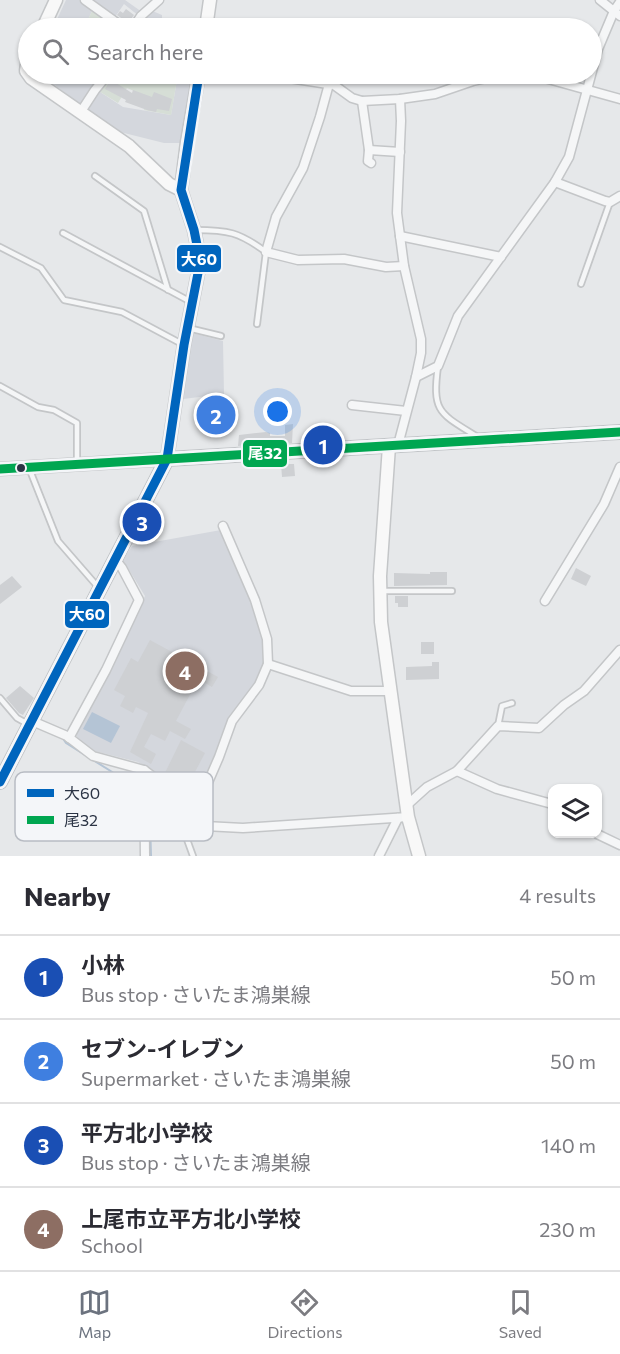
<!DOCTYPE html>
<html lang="en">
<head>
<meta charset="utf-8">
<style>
	:root { --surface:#fff; --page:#f2f2f3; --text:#2b2b33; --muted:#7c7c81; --line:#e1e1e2; --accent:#6c737f }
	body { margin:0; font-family:Commissioner,"Noto Sans JP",sans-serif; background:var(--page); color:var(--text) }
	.controls { position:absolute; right:18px; bottom:18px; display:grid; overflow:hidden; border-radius:12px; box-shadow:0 2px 4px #0004 }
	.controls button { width:54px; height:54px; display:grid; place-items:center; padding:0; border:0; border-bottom:2px solid var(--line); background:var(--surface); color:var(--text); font:30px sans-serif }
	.you { position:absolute; left:278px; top:412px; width:21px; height:21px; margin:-15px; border:4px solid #fff; border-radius:50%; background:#1a73e8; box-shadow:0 0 0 9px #1a73e833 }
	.badge { display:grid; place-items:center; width:39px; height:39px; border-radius:50%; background:var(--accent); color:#fff; font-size:20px; font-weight:700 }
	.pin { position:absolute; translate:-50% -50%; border:3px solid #fff; box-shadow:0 2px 6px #0006 }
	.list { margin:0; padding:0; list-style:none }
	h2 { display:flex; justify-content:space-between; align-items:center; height:78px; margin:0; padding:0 24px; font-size:26px }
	h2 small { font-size:20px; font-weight:400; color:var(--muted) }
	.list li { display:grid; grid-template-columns:39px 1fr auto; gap:18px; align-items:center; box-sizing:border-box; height:84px; padding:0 24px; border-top:2px solid var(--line) }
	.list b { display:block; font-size:22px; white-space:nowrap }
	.list p { margin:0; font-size:20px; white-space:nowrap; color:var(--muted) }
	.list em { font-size:20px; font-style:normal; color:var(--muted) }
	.icon { flex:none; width:33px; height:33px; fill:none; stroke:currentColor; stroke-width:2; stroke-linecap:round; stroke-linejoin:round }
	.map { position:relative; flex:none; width:620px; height:856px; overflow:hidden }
	.search { position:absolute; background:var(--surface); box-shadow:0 2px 4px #0004; left:18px; right:18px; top:18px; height:66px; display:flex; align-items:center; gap:15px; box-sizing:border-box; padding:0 21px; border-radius:33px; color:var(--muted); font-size:22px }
	.sheet { height:414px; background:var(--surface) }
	nav { display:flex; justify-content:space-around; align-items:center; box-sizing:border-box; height:84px; border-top:2px solid var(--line); background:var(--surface); font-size:16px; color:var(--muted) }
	nav a { display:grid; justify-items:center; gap:3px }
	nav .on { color:var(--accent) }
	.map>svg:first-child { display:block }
	.built { fill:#d4d7dd }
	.green { fill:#d6ded6 }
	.water { fill:#b4c4d5 }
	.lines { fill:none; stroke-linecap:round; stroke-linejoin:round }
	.stream { stroke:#b4c4d5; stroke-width:2 }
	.building { fill:#ced0d3 }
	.lane-casing { stroke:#c4c6c8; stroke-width:8 }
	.street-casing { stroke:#c4c6c8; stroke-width:11 }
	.secondary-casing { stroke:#c4c6c8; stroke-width:15 }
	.primary-casing { stroke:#c2c5c8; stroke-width:16 }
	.lane { stroke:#f5f6f7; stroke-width:4.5 }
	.street { stroke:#f5f6f7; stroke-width:8 }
	.secondary { stroke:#f8f8f8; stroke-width:12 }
	.primary { stroke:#f8f8f8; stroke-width:14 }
	.bus-1-casing { stroke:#f4f6f9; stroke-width:14 }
	.bus-2-casing { stroke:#f4f6f9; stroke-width:14 }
	.bus-1 { stroke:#0065bd; stroke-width:9 }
	.bus-2 { stroke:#00a651; stroke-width:9 }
	.bus-dot { fill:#2b3445; stroke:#f4f6f9; stroke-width:2 }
	.key { fill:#f4f6f9; stroke:#b8bcc3; stroke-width:1.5 }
	.key-label { font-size:16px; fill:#2b3445 }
	.line-badge { stroke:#f4f6f9; stroke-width:2 }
	.badge-label { font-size:16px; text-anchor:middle; font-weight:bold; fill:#fff }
</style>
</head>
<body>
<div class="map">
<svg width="620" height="856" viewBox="0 0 620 856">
	<rect width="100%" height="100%" fill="#e6e8ea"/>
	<!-- built -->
	<g class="built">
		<path d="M66,0h13l14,9 -9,19h-31z"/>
		<path d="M91,0h34l17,12 -3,4 -15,-12 -9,13z"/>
		<path d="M150,10l12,5v3l19,7 -1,3h-43z"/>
		<path d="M45,74h37l15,9 -16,22 -38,-29z"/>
		<path d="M178,74h14l-12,69h-16l-44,-11 -2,2 -33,-23 12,-21 26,17 48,8z"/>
		<path d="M192,333l31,8 1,53 -41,5v-4h-2z"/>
		<path d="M221,530l32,71 10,37 4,23 -8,21 -41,70 -24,56 -9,6 -7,-2 -17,-34 -9,-8 -14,-8 -43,-11 -17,-12 -2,-5 69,-138 -22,-36 9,-14z"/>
	</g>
	<!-- green -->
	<g class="green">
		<path d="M93,9l21,16 -3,3h-27z"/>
		<path d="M112,74h29l13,5 2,-5h22l-7,41 -27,-5 4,-13 -21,-9 -9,15 -21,-13z"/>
	</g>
	<!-- water -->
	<path class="water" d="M92,712l28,14 -9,17 -28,-14z"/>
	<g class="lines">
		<!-- stream -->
		<g class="stream">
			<path d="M62,737l4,6 19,12"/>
			<path d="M93,760l24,15 21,1 3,4"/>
			<path d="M147,786l2,3 2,67"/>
		</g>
	</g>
	<!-- building -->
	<g class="building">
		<path d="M126,9l8,6 -6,8 -11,-8 3,-4 3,2z"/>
		<path d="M114,74h7l-5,9 16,10 1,-3 19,7 2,-5 18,7 -3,12 -12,-2 -1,3 -9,-2 -22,-8 1,-2 -21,-11z"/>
		<path d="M221,400l2,29 -12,1 -2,-29z"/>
		<path d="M293,424l-1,19 -29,1v-2h-13v3l-12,1 1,-11 27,-3 4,1v3h15v-11z"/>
		<path d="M281,464h13l1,12 -13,1z"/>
		<path d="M576,568l15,8 -5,10 -15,-7z"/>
		<path d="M430,572h17v13l-53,1v-13l36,1z"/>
		<path d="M12,576l10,11 -22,17v-19z"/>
		<path d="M395,596h13v11h-10v-4h-3z"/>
		<path d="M150,640l68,37 -6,10 -10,-6 -5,8 -3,-2 -18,34 15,8 -6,10 -15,-8 -5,10 -14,-7 -7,13 12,7 -5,10 -21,-12 18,-39 -12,-6 -3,6 -13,-7 5,-10 -11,-6 17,-32 7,4z"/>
		<rect x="421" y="642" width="13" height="12"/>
		<path d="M432,662h7v17l-33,1v-13l26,-1z"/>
		<path d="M20,686l14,12 -11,17 -4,-2 -13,-15z"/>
		<path d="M181,740l24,13 -19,36 -23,-12z"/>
	</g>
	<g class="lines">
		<defs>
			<g id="lane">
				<path d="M95,176l49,35 24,79"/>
				<path d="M195,230c33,0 44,2 71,22l-9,72"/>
				<path d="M63,233l128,69"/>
				<path d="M0,247l41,21 23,32 58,12 60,32"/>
				<path d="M581,284l29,-82"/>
				<path d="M188,328l33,8"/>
				<path d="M438,366c-6,46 1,47 38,70"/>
				<path d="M0,386l38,21 16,3 23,13v39"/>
				<path d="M29,468l29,73 40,46"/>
				<path d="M382,591h70"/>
				<path d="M0,698l17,20 9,5 3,-1"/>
				<path d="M498,726l4,-20 10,-3"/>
				<path d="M186,825l-1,9 8,22"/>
			</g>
			<g id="street">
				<path d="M85,0l39,28"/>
				<path d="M600,0l20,16"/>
				<path d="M133,28l8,-12 18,-16"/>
				<path d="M264,74l70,11 18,13 10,3 38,-2 35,-5 38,-13 31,-7"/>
				<path d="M521,74l20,3 79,22"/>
				<path d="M329,84l-9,33 -17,51 -27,49 -10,35 32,8 46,-1 42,8 18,-1"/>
				<path d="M362,101l7,49 -1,11 3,2"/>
				<path d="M80,113l15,-23 13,-16"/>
				<path d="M369,150l31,2"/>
				<path d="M555,182l50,19 5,1 10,-6"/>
				<path d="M400,236l101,21"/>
				<path d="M416,377l22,-11 20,-50 97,-134 14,-25 29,-108 16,-38 6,-9"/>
				<path d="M352,405l54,6"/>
				<path d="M398,445l18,-68 5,-24v-14l-17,-73 -7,-53 4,-92 -1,-22"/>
				<path d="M545,601l59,-97 16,-37"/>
				<path d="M268,664l83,27h38"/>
				<path d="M32,721l35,15 26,20 51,14 8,6 7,8 19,35 8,6 57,3 165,-11"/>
				<path d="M69,738l37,-68 33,-70 -17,-32 -7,-9"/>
				<path d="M144,770l1,86"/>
				<path d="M457,771l40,18 55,15"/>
				<path d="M406,806l21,-19 30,-16 41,-45 41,2 25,-23 20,-14 36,-41"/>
				<path d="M182,822l14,-12 23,-53 13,-36 27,-36 9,-21 -1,-25 -12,-39 -32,-74"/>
				<path d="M597,834l23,11"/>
				<path d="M379,856l19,-38"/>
			</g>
			<g id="secondary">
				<path d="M43,28l13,-28"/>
				<path d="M206,28l4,-28"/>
				<path d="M28,58l-2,13 5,7 98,68 40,38 12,6"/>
				<path d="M389,446l-9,130 1,46 27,195 11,39"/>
				<path d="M0,469l167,-10 17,-114 15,-77v-13l-5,-25 -13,-40 6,-48 12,-68"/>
			</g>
			<path id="primary" d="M0,782l167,-323 453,-27"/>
		</defs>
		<!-- lane casing -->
		<use href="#lane" class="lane-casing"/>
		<!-- street casing -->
		<use href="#street" class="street-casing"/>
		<!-- secondary casing -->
		<use href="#secondary" class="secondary-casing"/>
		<!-- primary casing -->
		<use href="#primary" class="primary-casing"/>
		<!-- lane -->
		<use href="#lane" class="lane"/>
		<!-- street -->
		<use href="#street" class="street"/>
		<!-- secondary -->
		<use href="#secondary" class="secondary"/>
		<!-- primary -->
		<use href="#primary" class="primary"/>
		<defs>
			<path id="bus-1" d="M0,782l167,-323 17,-114 15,-77v-13l-5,-25 -13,-40 18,-116"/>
			<path id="bus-2" d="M0,469l620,-37"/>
		</defs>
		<!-- bus-1 casing -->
		<use href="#bus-1" class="bus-1-casing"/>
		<!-- bus-2 casing -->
		<use href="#bus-2" class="bus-2-casing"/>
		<!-- bus-1 -->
		<use href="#bus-1" class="bus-1"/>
		<!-- bus-2 -->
		<use href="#bus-2" class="bus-2"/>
	</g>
	<!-- markers -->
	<circle class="bus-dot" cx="21" cy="468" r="5"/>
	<!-- legend -->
	<rect x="15" y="772" width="198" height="69" rx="9" class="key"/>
	<rect x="27" y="789" width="27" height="8" fill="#0065bd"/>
	<rect x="27" y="816" width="27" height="8" fill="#00a651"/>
	<g class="key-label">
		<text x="64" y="799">大60</text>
		<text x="64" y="826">尾32</text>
	</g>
	<g class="line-badge">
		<rect x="176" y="244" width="46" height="29" rx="6" fill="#0065bd"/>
		<rect x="242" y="439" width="46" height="29" rx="6" fill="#00a651"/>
		<rect x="64" y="600" width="46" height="29" rx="6" fill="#0065bd"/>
	</g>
	<g class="badge-label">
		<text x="199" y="265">大60</text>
		<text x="265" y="459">尾32</text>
		<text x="87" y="620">大60</text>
	</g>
</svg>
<div class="controls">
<button><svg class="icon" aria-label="layers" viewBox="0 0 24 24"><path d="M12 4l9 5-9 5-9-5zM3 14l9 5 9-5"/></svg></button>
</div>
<div class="you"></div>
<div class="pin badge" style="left:323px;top:445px;background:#1a4fb4">1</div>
<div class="pin badge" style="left:216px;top:415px;background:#3f7fe0">2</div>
<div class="pin badge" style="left:142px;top:522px;background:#1a4fb4">3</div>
<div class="pin badge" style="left:185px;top:671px;background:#8d6e63">4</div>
<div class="search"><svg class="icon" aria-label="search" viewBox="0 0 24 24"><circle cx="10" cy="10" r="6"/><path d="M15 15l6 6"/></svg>Search here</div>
</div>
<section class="sheet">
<h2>Nearby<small>4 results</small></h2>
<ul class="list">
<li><span class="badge" style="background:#1a4fb4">1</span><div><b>小林</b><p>Bus stop · さいたま鴻巣線</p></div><em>50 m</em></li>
<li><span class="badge" style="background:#3f7fe0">2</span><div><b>セブン-イレブン</b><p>Supermarket · さいたま鴻巣線</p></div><em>50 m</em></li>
<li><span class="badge" style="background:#1a4fb4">3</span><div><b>平方北小学校</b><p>Bus stop · さいたま鴻巣線</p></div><em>140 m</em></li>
<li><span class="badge" style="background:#8d6e63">4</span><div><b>上尾市立平方北小学校</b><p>School</p></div><em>230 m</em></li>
</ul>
</section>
<nav>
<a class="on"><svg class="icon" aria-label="map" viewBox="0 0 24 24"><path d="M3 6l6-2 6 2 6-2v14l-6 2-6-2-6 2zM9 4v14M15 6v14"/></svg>Map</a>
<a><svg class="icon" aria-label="directions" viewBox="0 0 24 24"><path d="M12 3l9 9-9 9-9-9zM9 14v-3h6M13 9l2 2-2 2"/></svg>Directions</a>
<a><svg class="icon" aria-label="saved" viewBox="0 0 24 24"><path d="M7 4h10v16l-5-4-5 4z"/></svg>Saved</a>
</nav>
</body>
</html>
